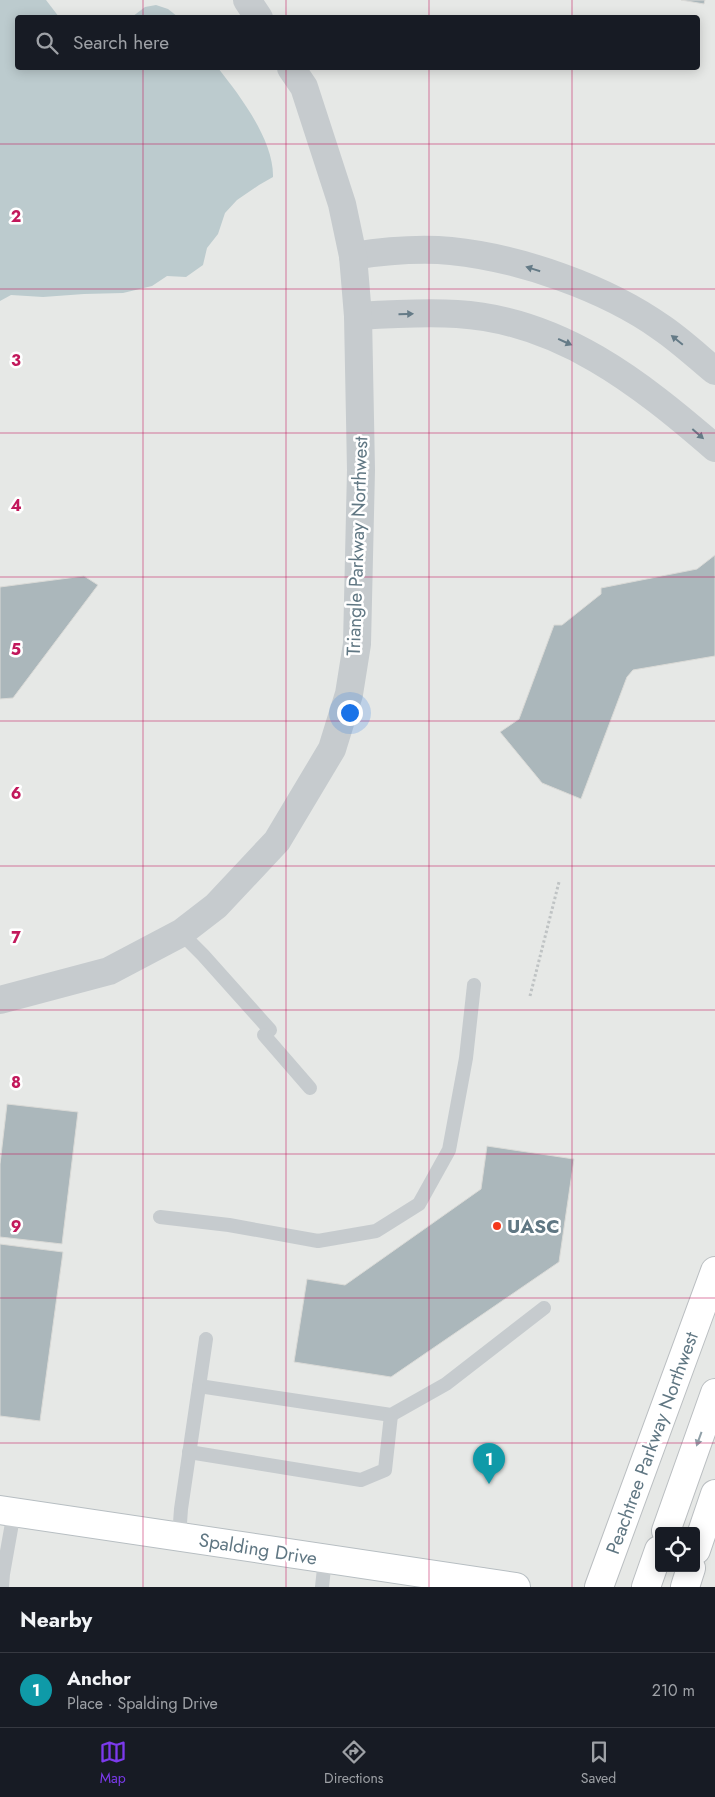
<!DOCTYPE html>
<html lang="en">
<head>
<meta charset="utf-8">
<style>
	:root { --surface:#171b24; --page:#242831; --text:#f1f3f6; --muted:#9ea1a6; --line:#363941; --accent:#7c3aed }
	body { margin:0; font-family:Jost,sans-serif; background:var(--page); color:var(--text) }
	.controls { position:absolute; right:15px; bottom:15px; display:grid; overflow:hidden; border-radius:5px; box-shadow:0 2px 12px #0003 }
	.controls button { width:45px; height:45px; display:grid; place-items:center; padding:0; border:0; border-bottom:1px solid var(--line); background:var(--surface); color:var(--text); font:25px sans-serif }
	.you { position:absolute; left:349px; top:712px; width:18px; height:18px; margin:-12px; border:4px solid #fff; border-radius:50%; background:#1a73e8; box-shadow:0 0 0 8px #1a73e833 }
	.badge { display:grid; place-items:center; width:32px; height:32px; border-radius:50%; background:var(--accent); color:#fff; font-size:16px; font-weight:700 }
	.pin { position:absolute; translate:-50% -41px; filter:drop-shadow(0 1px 2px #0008) }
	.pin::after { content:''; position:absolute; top:26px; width:18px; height:15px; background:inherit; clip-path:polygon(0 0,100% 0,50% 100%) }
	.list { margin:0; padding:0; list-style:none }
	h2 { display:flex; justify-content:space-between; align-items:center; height:65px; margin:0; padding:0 20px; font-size:21px }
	h2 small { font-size:16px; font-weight:400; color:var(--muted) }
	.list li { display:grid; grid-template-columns:32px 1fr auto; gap:15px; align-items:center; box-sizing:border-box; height:75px; padding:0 20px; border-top:1px solid var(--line) }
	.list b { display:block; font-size:19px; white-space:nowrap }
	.list p { margin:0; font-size:16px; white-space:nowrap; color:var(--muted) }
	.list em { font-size:16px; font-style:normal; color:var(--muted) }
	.icon { flex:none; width:28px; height:28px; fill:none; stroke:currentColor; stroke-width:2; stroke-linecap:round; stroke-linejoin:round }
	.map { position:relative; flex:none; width:715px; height:1587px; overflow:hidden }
	.search { position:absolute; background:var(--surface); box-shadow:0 2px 12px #0003; left:15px; right:15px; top:15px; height:55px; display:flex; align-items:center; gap:12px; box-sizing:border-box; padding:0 18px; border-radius:5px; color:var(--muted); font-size:19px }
	.sheet { height:140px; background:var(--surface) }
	nav { display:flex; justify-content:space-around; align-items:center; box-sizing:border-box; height:70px; border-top:1px solid var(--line); background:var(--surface); font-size:14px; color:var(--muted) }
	nav a { display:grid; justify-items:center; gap:2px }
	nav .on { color:var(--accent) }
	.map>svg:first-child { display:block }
	.built { fill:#e6e8e6; fill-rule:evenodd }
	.water { fill:#bccbce }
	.building { fill:#abb7bb; stroke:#dadad7 }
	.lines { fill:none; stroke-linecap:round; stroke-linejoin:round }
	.secondary-casing { stroke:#b7bec2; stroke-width:30 }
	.highway-casing { stroke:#babec1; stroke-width:30 }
	.path { stroke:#bfc3c4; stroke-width:3; stroke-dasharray:2.5 2.5; stroke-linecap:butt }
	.lane { stroke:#c6cbce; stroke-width:14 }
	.street { stroke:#c6cbce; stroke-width:28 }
	.secondary { stroke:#fff; stroke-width:28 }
	.highway { stroke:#fff; stroke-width:28 }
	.oneway { fill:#657b87 }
	.oneway2 { fill:#90a0a8 }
	.grid { fill:none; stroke:#c2185b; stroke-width:1; stroke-opacity:0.55 }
	.poi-dot { fill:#f4381a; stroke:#fff; stroke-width:2 }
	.labels { text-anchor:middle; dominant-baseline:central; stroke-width:5; stroke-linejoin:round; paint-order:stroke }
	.street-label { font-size:19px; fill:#607783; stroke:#fff }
	.poi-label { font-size:19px; font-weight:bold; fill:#607783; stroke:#fff; text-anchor:start }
	.grid-label { font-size:16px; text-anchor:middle; font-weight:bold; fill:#c2185b; stroke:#fff; stroke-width:5; stroke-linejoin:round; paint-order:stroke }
</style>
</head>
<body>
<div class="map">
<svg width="715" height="1587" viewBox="0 0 715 1587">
	<rect width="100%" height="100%" fill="#f8f8f5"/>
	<!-- built -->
	<path class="built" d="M0,0h715v1587h-715zM18,18h680v50h-680zM659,1531h37v37h-37z"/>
	<!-- water -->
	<g class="water">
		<path d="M0,0h46l13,17 -41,1v50h200c22,28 56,72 55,109l-14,8 -22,15 -12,13 -7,21 -11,14 -4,17 -17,12 -19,-1 -15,10 -29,7 -39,1 -41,3 -32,-2 -11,6z"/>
		<path d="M156,5l12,4 10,8h-46l13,-10z"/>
	</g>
	<!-- building -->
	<g class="building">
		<path d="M681,0h24l-1,4z"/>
		<path d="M715,555v101l-82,14 -6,7 -46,122 -39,-16 -42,-51 19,-13 35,-94h8l39,-31v-6l96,-19z"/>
		<path d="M84,576l14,9 -85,113 -13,1v-112z"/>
		<path d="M7,1104l71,8 -16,132 -62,-7v-73z"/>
		<path d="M487,1146l87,13 -15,103 -168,115 -97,-15 13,-83 38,6 136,-96z"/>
		<path d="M0,1244l63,8 -23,169 -40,-5z"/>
	</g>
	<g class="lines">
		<defs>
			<path id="secondary" d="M0,1510l516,77"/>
			<g id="highway">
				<path d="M666,1531l49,-138"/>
				<path d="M696,1550l19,-56"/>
				<path d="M480,1582l6,5"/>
				<path d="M599,1587l116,-316"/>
				<path d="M646,1587l13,-37"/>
				<path d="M685,1587l6,-19"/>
			</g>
		</defs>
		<!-- secondary casing -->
		<use href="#secondary" class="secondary-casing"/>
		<!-- highway casing -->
		<use href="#highway" class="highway-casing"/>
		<!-- path -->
		<path class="path" d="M530,996l29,-114"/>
		<!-- lane -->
		<g class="lane">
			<path d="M181,933l22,22 67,75"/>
			<path d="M264,1035l46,53"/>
			<path d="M160,1217l69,8 89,16 58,-10 43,-27 30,-54 17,-92 8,-73"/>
			<path d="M199,1386l192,29 55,-31 98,-76"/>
			<path d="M189,1452l172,28 24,-10 6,-55"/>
			<path d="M179,1537l2,-28 25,-170"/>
			<path d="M2,1587l1,-13 11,-62"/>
			<path d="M322,1587l3,-28"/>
		</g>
		<!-- street -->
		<g class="street">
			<path d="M247,0l12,18"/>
			<path d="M353,256c32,-5 65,-8 98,-5 69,7 155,37 211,77 19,13 36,29 53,43"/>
			<path d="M358,316c32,-2 66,-4 99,-2 103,6 183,69 258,134"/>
			<path d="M0,1000l109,-29 72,-38 35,-27 61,-65 55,-92 17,-55 8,-50 4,-174 -3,-154 -5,-60 -11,-52 -38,-117 -13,-19"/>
		</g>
		<!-- secondary -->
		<use href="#secondary" class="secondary"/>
		<!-- highway -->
		<use href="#highway" class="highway"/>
	</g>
	<!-- one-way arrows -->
	<defs><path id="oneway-solid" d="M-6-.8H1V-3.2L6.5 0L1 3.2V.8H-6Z" transform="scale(1.25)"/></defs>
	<g class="oneway">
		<use href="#oneway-solid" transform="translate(533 269) rotate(-163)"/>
		<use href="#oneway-solid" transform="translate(406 314) rotate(-1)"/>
		<use href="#oneway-solid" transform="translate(677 340) rotate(-141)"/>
		<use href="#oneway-solid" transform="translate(565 342) rotate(24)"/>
		<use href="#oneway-solid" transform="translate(698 434) rotate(41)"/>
	</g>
	<use class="oneway2" href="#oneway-solid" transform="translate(699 1439) rotate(110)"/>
	<!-- grid -->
	<path class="grid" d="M143,0v18M286,0v18M429,0v18M572,0v18M143,68v1519M286,68v1519M429,68v1519M572,68v1519M0,144h715M0,289h715M0,433h715M0,577h715M0,721h715M0,866h715M0,1010h715M0,1154h715M0,1298h715M0,1443h715"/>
	<!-- markers -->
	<circle class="poi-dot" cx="497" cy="1226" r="5"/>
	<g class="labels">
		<!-- street labels -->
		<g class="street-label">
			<text transform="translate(357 546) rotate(-88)">Triangle Parkway Northwest</text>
			<text transform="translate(652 1443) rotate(-70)">Peachtree Parkway Northwest</text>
			<text transform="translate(258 1549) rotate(9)">Spalding Drive</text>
		</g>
		<!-- poi labels -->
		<g class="poi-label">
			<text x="507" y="1226">UASC</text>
		</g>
	</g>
	<g class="grid-label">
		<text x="16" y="222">2</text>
		<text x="16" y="366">3</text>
		<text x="16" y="511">4</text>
		<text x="16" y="655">5</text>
		<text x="16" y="799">6</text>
		<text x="16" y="943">7</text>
		<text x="16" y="1088">8</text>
		<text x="16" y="1232">9</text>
	</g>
</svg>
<div class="controls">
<button><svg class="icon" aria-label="locate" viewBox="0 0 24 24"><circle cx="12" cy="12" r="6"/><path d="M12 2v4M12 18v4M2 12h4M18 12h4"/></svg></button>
</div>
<div class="you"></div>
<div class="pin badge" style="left:489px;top:1484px;background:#0f9aa8">1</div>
<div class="search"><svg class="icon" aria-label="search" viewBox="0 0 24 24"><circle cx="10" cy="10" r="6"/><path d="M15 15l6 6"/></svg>Search here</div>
</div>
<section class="sheet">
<h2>Nearby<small></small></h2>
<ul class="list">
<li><span class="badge" style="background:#0f9aa8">1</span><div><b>Anchor</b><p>Place · Spalding Drive</p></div><em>210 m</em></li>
</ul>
</section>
<nav>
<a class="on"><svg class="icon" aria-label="map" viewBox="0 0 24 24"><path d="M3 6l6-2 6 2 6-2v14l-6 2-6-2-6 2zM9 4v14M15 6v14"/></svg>Map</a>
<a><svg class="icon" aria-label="directions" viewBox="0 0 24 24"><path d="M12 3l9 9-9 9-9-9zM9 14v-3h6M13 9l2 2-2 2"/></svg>Directions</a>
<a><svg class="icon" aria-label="saved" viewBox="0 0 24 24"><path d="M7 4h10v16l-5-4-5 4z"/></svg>Saved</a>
</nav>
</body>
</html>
